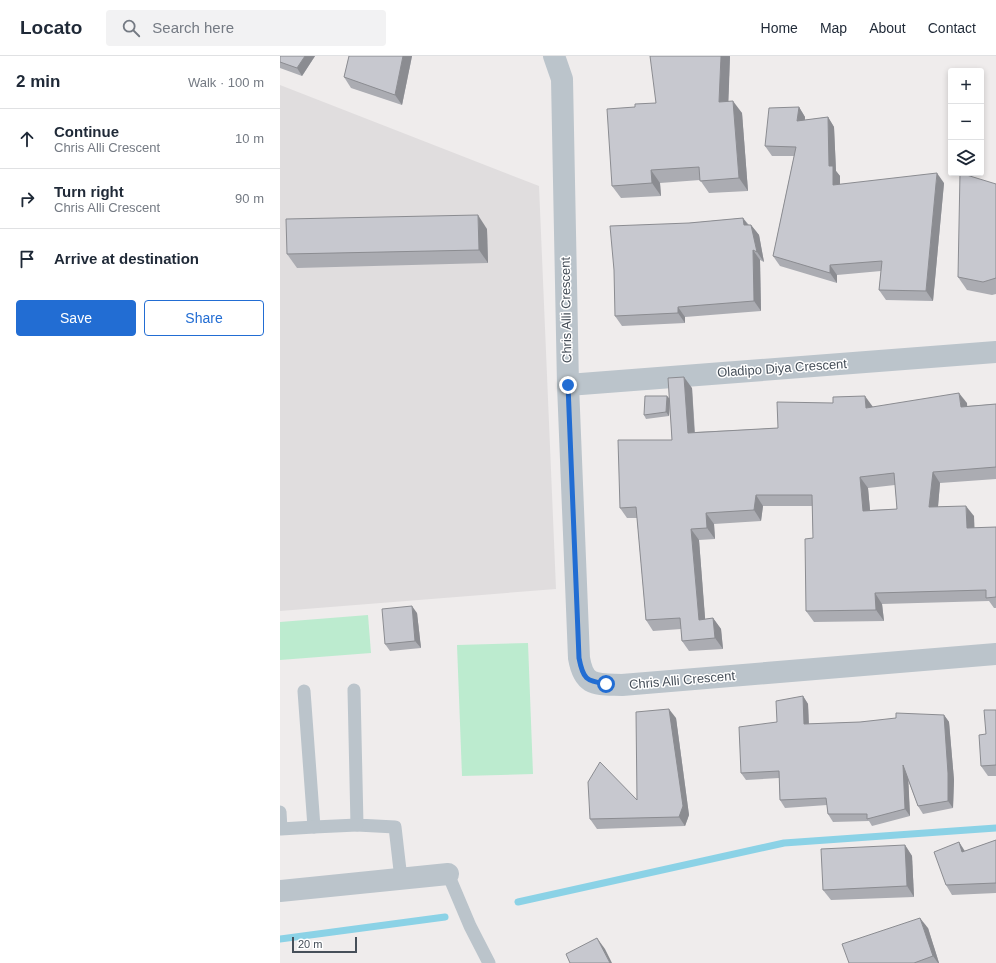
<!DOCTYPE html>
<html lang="en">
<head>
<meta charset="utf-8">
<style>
	:root { --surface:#fff; --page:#f2f2f3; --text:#1f2937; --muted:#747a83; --line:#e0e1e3; --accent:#226dd3 }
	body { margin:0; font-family:Arial,sans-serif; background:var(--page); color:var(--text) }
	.controls { position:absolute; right:12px; top:12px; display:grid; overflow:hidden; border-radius:4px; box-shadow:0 2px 6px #0003 }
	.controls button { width:36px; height:36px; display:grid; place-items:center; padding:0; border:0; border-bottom:1px solid var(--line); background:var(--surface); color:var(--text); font:20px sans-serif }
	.scale { position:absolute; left:12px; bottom:10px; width:65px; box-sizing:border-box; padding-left:4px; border:2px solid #464f59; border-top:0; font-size:11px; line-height:14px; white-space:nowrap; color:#464f59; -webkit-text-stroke:3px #fff; paint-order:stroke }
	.stop { position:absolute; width:12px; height:12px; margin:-9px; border:3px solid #226dd3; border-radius:50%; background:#fff }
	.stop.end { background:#226dd3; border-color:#fff; box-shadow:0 1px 4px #0008 }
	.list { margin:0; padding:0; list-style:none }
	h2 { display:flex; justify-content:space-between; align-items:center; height:52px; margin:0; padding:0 16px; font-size:17px }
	h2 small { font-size:13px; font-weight:400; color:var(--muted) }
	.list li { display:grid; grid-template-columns:26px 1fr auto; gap:12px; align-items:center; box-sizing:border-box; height:60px; padding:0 16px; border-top:1px solid var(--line) }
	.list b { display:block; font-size:15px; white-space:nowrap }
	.list p { margin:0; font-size:13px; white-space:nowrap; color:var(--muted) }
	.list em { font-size:13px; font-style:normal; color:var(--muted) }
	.actions { display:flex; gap:8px; padding:12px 16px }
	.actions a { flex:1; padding:9px 0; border:1px solid var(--accent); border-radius:4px; text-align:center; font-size:14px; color:var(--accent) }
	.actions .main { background:var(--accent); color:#fff }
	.icon { flex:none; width:22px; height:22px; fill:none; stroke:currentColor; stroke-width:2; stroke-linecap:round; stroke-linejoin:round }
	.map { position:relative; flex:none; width:716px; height:907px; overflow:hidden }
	header { display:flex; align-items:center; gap:24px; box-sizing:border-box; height:56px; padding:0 20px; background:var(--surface); border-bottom:1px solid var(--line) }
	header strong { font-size:19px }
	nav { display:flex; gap:22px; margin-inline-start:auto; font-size:14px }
	.search { width:280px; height:36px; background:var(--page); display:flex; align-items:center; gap:10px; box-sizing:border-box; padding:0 14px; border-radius:4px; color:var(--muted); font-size:15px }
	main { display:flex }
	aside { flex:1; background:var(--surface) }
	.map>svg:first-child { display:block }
	.education { fill:#e0ddde }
	.pitch { fill:#bcebcf }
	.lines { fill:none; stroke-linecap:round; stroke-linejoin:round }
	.stream { stroke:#8bd2e6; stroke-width:7 }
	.service { stroke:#bbc4cb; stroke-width:13 }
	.minor { stroke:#bbc4cb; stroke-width:22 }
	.wall { fill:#abacb2; fill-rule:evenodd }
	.shaded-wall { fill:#8b8c91 }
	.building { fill:#c7c8cf; stroke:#8b8c91; fill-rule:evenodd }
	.route { stroke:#226dd3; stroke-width:5 }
	.labels { text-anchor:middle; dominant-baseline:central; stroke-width:3; stroke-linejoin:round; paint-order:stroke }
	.street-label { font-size:13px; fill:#464f59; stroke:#fff }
</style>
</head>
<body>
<header>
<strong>Locato</strong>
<div class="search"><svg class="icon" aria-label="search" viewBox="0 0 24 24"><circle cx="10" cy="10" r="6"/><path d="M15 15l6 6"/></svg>Search here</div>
<nav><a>Home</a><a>Map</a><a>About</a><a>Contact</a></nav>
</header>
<main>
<aside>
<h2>2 min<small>Walk · 100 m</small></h2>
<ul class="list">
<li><svg class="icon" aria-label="ahead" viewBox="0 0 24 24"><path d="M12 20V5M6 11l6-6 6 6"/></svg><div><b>Continue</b><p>Chris Alli Crescent</p></div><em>10 m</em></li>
<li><svg class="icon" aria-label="right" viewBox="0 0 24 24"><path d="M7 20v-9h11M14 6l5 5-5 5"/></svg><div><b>Turn right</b><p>Chris Alli Crescent</p></div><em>90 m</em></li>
<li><svg class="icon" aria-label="arrive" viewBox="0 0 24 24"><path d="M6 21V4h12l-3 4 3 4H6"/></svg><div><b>Arrive at destination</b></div></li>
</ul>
<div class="actions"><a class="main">Save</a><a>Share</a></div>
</aside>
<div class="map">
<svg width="716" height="907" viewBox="0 0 716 907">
	<rect width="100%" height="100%" fill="#efecec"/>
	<!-- education -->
	<path class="education" d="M0,29l259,101 17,403 -276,22z"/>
	<!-- pitch -->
	<g class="pitch">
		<path d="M88,559l3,38 -91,7v-38z"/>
		<path d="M248,587l5,131 -71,2 -5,-131z"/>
	</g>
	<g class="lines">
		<!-- stream -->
		<g class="stream">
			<path d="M238,846l266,-59 212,-15"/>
			<path d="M0,883l165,-22"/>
		</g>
		<!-- service -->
		<g class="service">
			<path d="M74,634l3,135 38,2 6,52"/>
			<path d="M24,635l10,136 43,-2"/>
			<path d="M0,756l1,17 33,-2"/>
			<path d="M168,818l22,52 19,37"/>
		</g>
		<!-- minor -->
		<g class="minor">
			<path d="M274,0l8,23 6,306 11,273c5,29 17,26 43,27l374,-31"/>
			<path d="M288,329l428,-33"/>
			<path d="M0,835l168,-17"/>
		</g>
	</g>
	<!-- wall -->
	<g class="wall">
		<path d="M0,0h35l-13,20 -22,-8z"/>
		<path d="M69,0h63l-10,49 -51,-17 -7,-11z"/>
		<path d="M450,0l-2,45 14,12 6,78 -39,2 -9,-13 -40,3 1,13 -40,2 -9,-12 23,-79 21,-4z"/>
		<path d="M519,51l6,10v3l23,-3 6,10 2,44 4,5v8l104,-1 -11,118 -47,-1 -7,-10 2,-19 -44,4v8l-57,-17 -7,-10 21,-100h-22l-7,-10z"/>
		<path d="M716,128v110l-4,1 -25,-5 -9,-13z"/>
		<path d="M463,162l6,7h2l8,10 5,27 -4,-2 1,51 -76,6v6l-63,3 -7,-10 74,-93z"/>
		<path d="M207,173l1,34 -191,5 -10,-14z"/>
		<path d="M412,332l3,44 83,-4 95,-21 94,-4v3l29,-2v75l-56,4 -2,24 36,9v12l22,-1v81h-2l-5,-7 -107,3 2,17 -70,1 -8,-11 7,-73 -1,-32h-49l-2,15 -47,3 1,15 -16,1 6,79 8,-1 8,11 2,20 -34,2 -7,-10 -1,-12 -28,2 -7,-11 -9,-102h-10l-7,-10 52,-68 -2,-40 -1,16 -23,3 -2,-4 25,-16zM615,429l2,24 -27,1 -2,-22z"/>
		<path d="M137,557l4,35 -31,3 -5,-7z"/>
		<path d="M523,640l5,8 1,20 51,-2 84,-7 5,7 5,58 -1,28 -30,6 -5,-8 -10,-26 2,36 -38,10 -3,-5 -36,1 -5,-8 -1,-9 -42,3 -5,-8 -1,-22 -33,2 -5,-7 36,-51z"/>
		<path d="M716,654v66h-8l-7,-10 5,-32z"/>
		<path d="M396,662l13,97 -4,11 -88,3 -7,-10 47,-19z"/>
		<path d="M716,784v53l-44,2 -6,-10 13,-43 6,9z"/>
		<path d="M625,789l7,11 2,41 -83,3 -8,-10z"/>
		<path d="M648,872l11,35h-90z"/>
	</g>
	<!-- shaded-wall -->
	<g class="shaded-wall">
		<path d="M25,0h10l-13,20 -5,-8z"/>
		<path d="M123,0h9l-10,49 -7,-10z"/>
		<path d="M441,0h9l-2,58 -9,-12z"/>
		<path d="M453,45l9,12 6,78 -9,-13z"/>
		<path d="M519,51l6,10 -1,13 -7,-9z"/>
		<path d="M548,61l6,10 2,44 4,5v18l-7,-9 -4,-19z"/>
		<path d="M371,114l9,13 1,13 -9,-13z"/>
		<path d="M657,117l7,10 -11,118 -7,-10z"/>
		<path d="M198,159l9,14 1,34 -9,-13z"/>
		<path d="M463,162l7,10 -6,-3z"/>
		<path d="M471,169l8,10 5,27 -7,-10z"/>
		<path d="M473,194l7,10 1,51 -7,-10z"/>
		<path d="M550,209l7,10v8l-7,-10z"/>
		<path d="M398,251l7,10v6l-7,-10z"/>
		<path d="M404,321l8,11 3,55 -7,-10z"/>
		<path d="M679,337l8,10 1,15 -7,-11z"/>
		<path d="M387,340l3,3 -1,17 -3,-4z"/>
		<path d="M585,340l8,11 -7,1z"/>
		<path d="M653,416l7,11 -3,35 -8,-11z"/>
		<path d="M580,421l8,11 3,33 -8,-10z"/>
		<path d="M476,439l7,11 -2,15 -7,-11z"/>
		<path d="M686,450l8,10 1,23 -8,-11z"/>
		<path d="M426,457l8,11 1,15 -8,-11z"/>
		<path d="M411,473l8,11 7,90 -7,-10z"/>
		<path d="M595,537l7,11 2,17 -8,-11z"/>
		<path d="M132,550l5,7 4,35 -6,-7z"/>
		<path d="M433,562l8,11 2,20 -8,-11z"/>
		<path d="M523,640l5,8 1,27 -5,-7z"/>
		<path d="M389,653l7,9 13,97 -4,11 -6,-9z"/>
		<path d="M664,659l5,7 5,58 -1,28 -5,-7z"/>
		<path d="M623,709l5,7 2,44 -5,-7z"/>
		<path d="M679,786l6,10h-3z"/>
		<path d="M625,789l7,11 2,41 -7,-11z"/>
		<path d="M640,862l8,10 11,35h-1l-5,-7z"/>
		<path d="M317,882l8,11 7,14h-2z"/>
	</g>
	<!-- building -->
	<g class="building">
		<path d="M0,0h25l-8,12 -17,-6z"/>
		<path d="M69,0h54l-8,39 -51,-18z"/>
		<path d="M370,0h71l-2,46 14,-1 6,77 -39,3 -1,-14 -48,3 1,13 -40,3 -5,-77 28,-2v-3l21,-1z"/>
		<path d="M519,51l-2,14 31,-4 1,49h4v19l104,-12 -11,118 -47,-1 3,-29 -52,4v8l-57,-17 23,-109 -31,-1 4,-38z"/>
		<path d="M680,117l36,11v94l-13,4 -25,-5z"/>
		<path d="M198,159l1,35 -192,4 -1,-35z"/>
		<path d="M463,162l1,7h7l6,27 -4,-2 1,51 -76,6v6l-63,3 -1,-46 -4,-44 79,-3z"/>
		<path d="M404,321l4,56 90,-5 -1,-26 56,1v-6l32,-1 1,12 93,-15 2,14 35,-3v63l-63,5 -4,35 37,-1 1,22 29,-1v70l-10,1v-8l-111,3 1,17 -70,1 -1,-72 8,-1 -1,-43h-56l-2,15 -48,3 1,15 -16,1 8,91 14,-2 2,20 -33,3 -2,-23 -34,2 -10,-113 -16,1 -2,-68h54l-4,-62zM614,417l3,36 -34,2 -3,-34z"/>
		<path d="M365,340h22l-1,16 -22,3z"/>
		<path d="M132,550l3,35 -30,3 -3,-35z"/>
		<path d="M523,640l1,28 56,-2 36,-4v-5l48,2 4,58v28l-30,5 -15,-41 2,44 -38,10v-5h-39l-2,-16 -46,2 -1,-29 -38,2 -2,-46 38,-5 -1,-21z"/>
		<path d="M389,653l14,97 -4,11 -89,2 -2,-37 12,-20 37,38 -1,-88z"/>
		<path d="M704,654h12v55l-15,1 -2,-31 7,-1z"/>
		<path d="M716,784v43l-50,2 -12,-33 25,-10 3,10z"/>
		<path d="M625,789l2,41 -84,4 -2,-41z"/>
		<path d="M640,862l13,38 -19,7h-65l-7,-19z"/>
		<path d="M317,882l13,25h-40l-4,-9z"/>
	</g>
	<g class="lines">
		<!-- route -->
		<path class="route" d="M288,329l11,273c4,21 7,23 27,26"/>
	</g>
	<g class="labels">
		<!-- street labels -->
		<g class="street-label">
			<text transform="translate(286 254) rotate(-91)">Chris Alli Crescent</text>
			<text transform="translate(502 312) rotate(-4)">Oladipo Diya Crescent</text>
			<text transform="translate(402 624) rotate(-5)">Chris Alli Crescent</text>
		</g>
	</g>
</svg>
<div class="controls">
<button>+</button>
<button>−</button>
<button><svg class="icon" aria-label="layers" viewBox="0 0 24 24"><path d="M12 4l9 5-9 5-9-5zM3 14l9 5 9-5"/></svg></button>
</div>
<div class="scale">20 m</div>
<div class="stop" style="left:326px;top:628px"></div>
<div class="stop end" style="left:288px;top:329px"></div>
</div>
</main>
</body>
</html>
